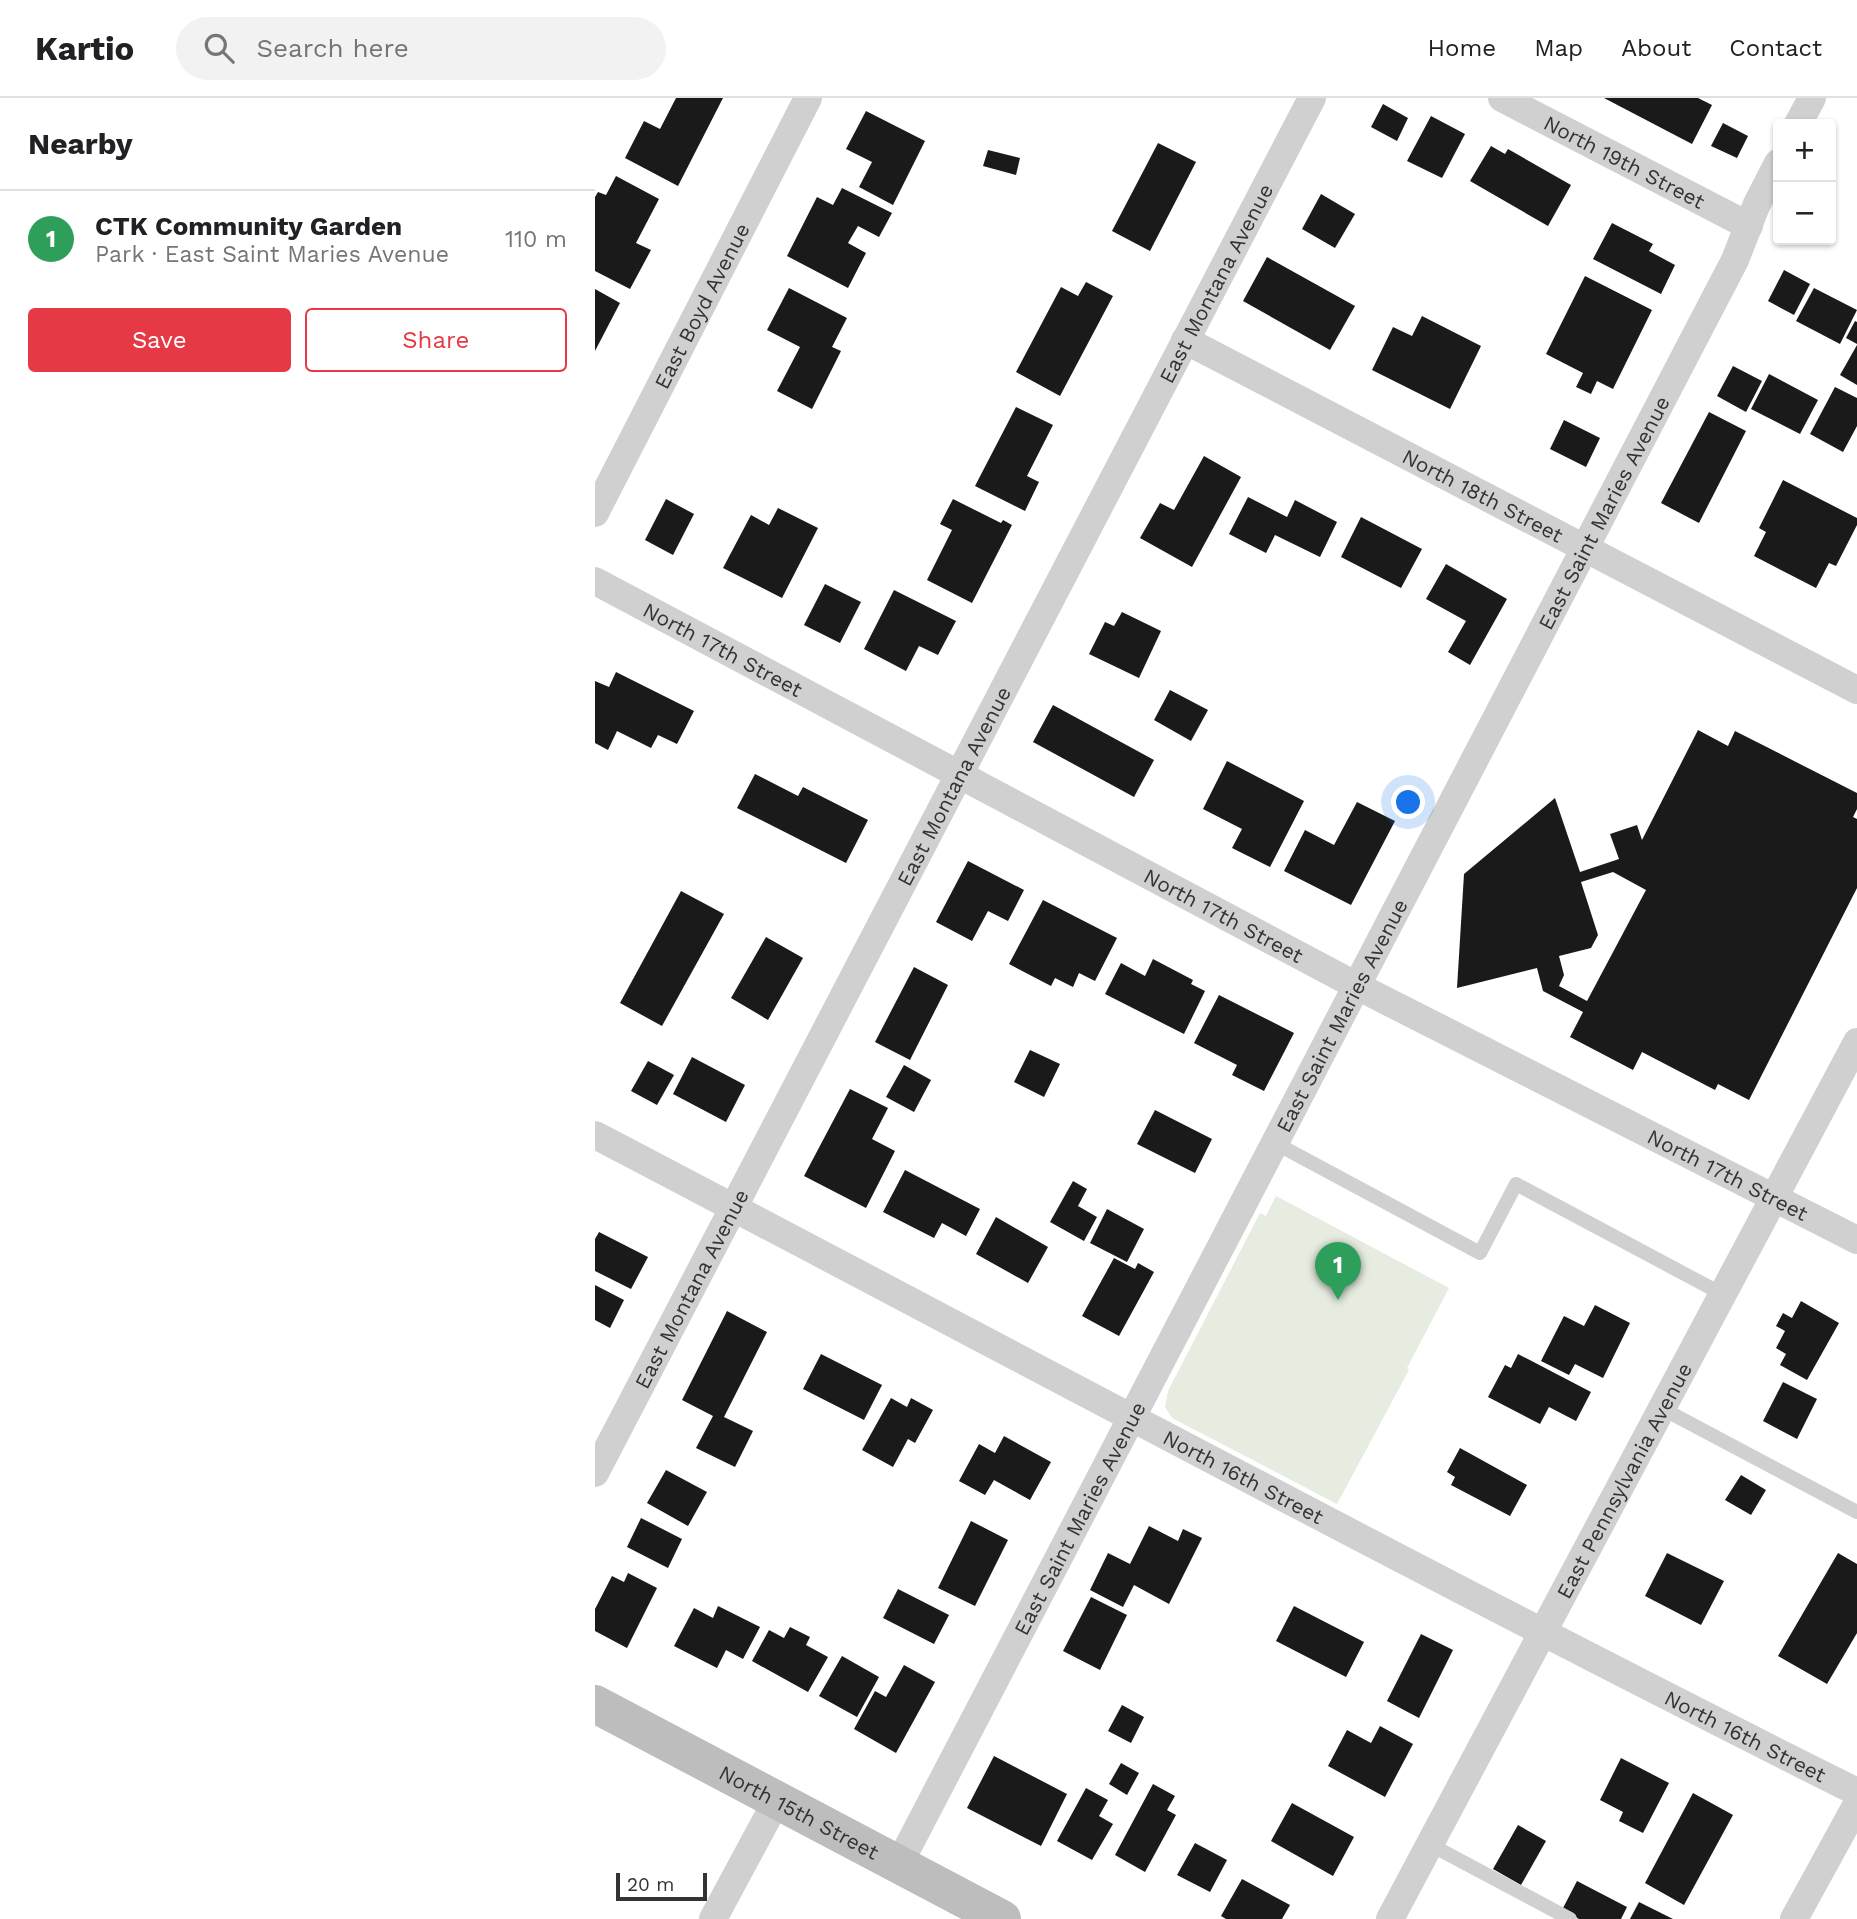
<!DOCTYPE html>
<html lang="en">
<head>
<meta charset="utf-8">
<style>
	:root { --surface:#fff; --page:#f2f2f2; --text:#202124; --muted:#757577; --line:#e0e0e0; --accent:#e63946 }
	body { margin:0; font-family:"Work Sans",sans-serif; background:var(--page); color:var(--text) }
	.controls { position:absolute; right:21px; top:21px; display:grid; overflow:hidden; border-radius:7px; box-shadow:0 2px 5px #0004 }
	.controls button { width:63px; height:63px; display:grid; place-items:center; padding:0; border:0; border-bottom:2px solid var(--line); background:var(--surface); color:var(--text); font:35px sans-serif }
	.scale { position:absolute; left:21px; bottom:18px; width:91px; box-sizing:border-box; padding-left:7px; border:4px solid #333; border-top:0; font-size:19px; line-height:24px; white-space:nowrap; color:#333; -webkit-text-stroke:5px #fff; paint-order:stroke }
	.you { position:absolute; left:814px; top:705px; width:24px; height:24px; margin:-18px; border:5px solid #fff; border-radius:50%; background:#1a73e8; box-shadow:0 0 0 10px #1a73e833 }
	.badge { display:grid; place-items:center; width:46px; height:46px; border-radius:50%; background:var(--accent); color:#fff; font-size:23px; font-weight:700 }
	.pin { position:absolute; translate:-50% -58px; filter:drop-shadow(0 2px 4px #0008) }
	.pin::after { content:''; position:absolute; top:37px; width:24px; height:21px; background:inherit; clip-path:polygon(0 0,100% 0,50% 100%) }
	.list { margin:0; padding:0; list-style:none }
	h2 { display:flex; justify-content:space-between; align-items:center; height:91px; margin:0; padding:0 28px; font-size:30px }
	h2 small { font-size:23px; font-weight:400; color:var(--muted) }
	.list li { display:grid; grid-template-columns:46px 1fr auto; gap:21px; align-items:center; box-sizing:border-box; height:98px; padding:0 28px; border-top:2px solid var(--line) }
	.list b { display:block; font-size:26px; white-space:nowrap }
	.list p { margin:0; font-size:23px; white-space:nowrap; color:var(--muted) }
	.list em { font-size:23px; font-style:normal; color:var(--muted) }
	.actions { display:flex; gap:14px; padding:21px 28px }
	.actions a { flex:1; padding:16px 0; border:2px solid var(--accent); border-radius:7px; text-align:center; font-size:24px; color:var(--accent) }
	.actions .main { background:var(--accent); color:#fff }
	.icon { flex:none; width:38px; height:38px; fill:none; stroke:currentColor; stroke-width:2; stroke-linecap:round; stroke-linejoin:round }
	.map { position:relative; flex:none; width:1262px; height:1821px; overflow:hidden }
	header { display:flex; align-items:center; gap:42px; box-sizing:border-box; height:98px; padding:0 35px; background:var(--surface); border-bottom:2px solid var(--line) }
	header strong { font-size:33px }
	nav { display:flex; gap:38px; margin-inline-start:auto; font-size:24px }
	.search { width:490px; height:63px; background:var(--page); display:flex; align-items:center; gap:18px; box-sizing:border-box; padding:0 24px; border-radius:38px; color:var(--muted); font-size:26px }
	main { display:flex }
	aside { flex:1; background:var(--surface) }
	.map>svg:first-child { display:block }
	.green { fill:#e6ecdf }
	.building { fill:#1a1a1a; fill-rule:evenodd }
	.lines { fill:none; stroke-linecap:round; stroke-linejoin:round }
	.lane { stroke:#d0d0d0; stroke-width:14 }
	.street { stroke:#d0d0d0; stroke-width:28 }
	.secondary { stroke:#bdbdbd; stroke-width:38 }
	.labels { text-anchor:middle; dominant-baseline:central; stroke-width:7; stroke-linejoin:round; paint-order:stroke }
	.street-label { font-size:21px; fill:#333; stroke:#fff }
</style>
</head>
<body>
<header>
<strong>Kartio</strong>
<div class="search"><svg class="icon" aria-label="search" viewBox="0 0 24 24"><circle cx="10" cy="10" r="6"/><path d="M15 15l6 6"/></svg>Search here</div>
<nav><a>Home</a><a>Map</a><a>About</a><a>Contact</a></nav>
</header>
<main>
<aside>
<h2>Nearby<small></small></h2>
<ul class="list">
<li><span class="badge" style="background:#2e9e5b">1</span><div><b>CTK Community Garden</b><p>Park · East Saint Maries Avenue</p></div><em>110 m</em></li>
</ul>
<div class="actions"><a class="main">Save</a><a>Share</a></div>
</aside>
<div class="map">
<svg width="1262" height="1821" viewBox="0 0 1262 1821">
	<rect width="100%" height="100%" fill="#fff"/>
	<!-- green -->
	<path class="green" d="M681,1098l173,92 -42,80 2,2 -72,134 -165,-86 -7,-11 3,-16 92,-178 6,3z"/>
	<!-- building -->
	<g class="building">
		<path d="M81,0h47l-45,88 -53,-28 19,-37 16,8z"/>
		<path d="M1009,0h94l14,7 -20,39z"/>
		<path d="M788,6l25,14 -11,23 -26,-14z"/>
		<path d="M271,13l59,30 -32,64 -34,-18 13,-25 -26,-13z"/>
		<path d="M836,18l34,18 -23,44 -35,-17z"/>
		<path d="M1128,25l25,13 -11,22 -26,-12z"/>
		<path d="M563,45l38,19 -46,89 -38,-20z"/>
		<path d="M896,48l14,8 3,-5 63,36 -23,41 -78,-45z"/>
		<path d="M393,52l32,8 -4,17 -33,-9z"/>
		<path d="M21,78l43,23 -23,44 15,7 -21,39 -35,-18v-74l3,-5 8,3z"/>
		<path d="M247,90l50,25 -13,24 -21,-11 -10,17 18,10 -18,35 -61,-32 30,-59 16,8z"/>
		<path d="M726,96l34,20 -20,34 -33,-19z"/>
		<path d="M1017,125l41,21 -4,7 26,14 -14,29 -68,-35z"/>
		<path d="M672,159l88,49 -25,44 -87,-49z"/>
		<path d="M1189,172l26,14 -16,31 -26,-14z"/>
		<path d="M990,178l67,34 -39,79 -16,-8 -6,13 -15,-7 7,-14 -37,-19z"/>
		<path d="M491,184l27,14 -53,100 -44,-24 45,-85 17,9z"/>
		<path d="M194,190l58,30 -15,29 9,4 -29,58 -35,-18 23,-44 -33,-17z"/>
		<path d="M1219,190l43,22 -17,34 -44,-23z"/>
		<path d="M0,191l25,14 -25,48z"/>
		<path d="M827,218l59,30 -31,63 -78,-39 21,-43 19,9z"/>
		<path d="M1260,223l2,1v22l-11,-6z"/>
		<path d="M1262,247v40l-17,-10z"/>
		<path d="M1138,268l29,15 -16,31 -29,-16z"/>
		<path d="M1174,276l49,26 -18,34 -49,-25z"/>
		<path d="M1240,289l22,11v28l-14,26 -33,-18z"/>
		<path d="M421,309l37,18 -26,51 12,6 -14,29 -50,-25z"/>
		<path d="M1114,314l37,19 -47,92 -38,-20z"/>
		<path d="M969,322l36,18 -14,29 -36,-18z"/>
		<path d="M609,358l37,21 -49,90 -52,-29 20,-35 14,7z"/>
		<path d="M1188,382l74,38v7l-21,41 -7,-3 -13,25 -62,-32 12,-24 -7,-4z"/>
		<path d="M653,399l39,20 8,-17 42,22 -17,35 -45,-22 -9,18 -37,-19z"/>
		<path d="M71,401l28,15 -21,41 -28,-15z"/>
		<path d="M358,401l48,24 2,-3 9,5 -40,78 -45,-23 25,-50 -12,-6z"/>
		<path d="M183,410l40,20 -36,70 -59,-30 28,-53 18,10z"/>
		<path d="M766,419l61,32 -21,39 -60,-31z"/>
		<path d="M851,466l61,35 -37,66 -22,-13 18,-31 -40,-22z"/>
		<path d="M230,486l36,18 -21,41 -36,-18z"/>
		<path d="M299,492l62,31 -18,34 -19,-9 -13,25 -42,-22z"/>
		<path d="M527,514l39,19 -22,47 -50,-24 16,-32 9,4z"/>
		<path d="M21,574l78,39 -17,33 -19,-9 -7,13 -34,-17 -9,19 -13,-7v-62l14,6z"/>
		<path d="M575,592l38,20 -17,31 -37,-21z"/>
		<path d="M458,607l101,55 -20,37 -101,-55z"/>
		<path d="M1103,632l30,16 7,-15 122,62v16l-4,8 4,2v69l-108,212 -31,-16 -3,6 -73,-38 -9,18 -63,-33 13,-25 -40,-21 -6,-23 -80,20 7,-114 91,-76 25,74 39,-13 -9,-25 27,-9 5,15zM1018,774l33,18 -59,111 -28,-15 5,-11 -5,-19 32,-8 7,-13 -17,-53z"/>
		<path d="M632,663l77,40 -34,66 -38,-19 10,-19 -39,-20z"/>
		<path d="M160,676l43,22 5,-9 65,33 -22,43 -109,-55z"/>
		<path d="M762,704l38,19 -44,84 -67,-34 21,-41 29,15z"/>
		<path d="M373,763l56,29 -16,31 -20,-10 -16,30 -36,-19z"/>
		<path d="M86,793l43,23 -62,112 -42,-23z"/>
		<path d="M448,802l74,38 -22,43 -16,-8 -6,14 -18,-9 -4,8 -42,-22z"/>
		<path d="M171,839l37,21 -35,62 -37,-22z"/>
		<path d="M558,861l40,21 -2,4 14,7 -21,43 -79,-40 16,-31 24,13z"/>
		<path d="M319,869l34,18 -38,75 -35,-18z"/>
		<path d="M624,897l75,38 -30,58 -32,-16 5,-10 -43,-22z"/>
		<path d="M435,952l30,14 -16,33 -30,-15z"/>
		<path d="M97,959l53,28 -19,37 -53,-28z"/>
		<path d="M53,963l26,14 -17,30 -26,-14z"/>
		<path d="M309,967l27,15 -17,32 -28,-15z"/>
		<path d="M255,991l38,19 -16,31 23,12 -29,57 -62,-32z"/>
		<path d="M560,1012l57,29 -17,34 -58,-29z"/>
		<path d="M310,1072l75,39 -14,27 -24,-13 -8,15 -51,-26z"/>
		<path d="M478,1083l14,8 -9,17 19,11 -13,24 -34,-19z"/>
		<path d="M512,1111l37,20 -17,33 -37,-19z"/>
		<path d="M401,1119l52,30 -20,36 -52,-29z"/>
		<path d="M4,1134l49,25 -17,32 -36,-18v-32z"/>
		<path d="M519,1160l21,11 3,-6 16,9 -35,64 -37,-20z"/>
		<path d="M0,1187l29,15 -14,28 -15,-8z"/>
		<path d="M1206,1203l38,22 -32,57 -27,-15 6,-11 -10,-6 9,-17 -9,-5 7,-13 9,5z"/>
		<path d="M1000,1207l35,18 -27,55 -28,-14 -6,11 -28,-14 23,-45 20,10z"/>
		<path d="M132,1213l40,21 -43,85 29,14 -18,36 -39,-19 17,-32 -31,-16z"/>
		<path d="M226,1256l61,31 -18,35 -61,-31z"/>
		<path d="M923,1256l73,38 -15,29 -27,-14 -9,17 -52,-27 17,-32 6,3z"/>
		<path d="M1188,1284l34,17 -20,40 -34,-18z"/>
		<path d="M296,1300l16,9 4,-9 22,12 -18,33 -7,-4 -15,28 -31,-17z"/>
		<path d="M409,1338l47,26 -21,38 -36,-20 -9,15 -26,-14 20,-37 16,9z"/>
		<path d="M865,1350l67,37 -17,31 -59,-31 4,-8 -8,-5z"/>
		<path d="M71,1372l41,22 -19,34 -41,-23z"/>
		<path d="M1146,1377l25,15 -15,25 -26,-15z"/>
		<path d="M46,1420l41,21 -14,29 -41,-21z"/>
		<path d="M376,1423l37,19 -33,66 -37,-18z"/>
		<path d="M554,1428l29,15 5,-12 19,9 -33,66 -35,-19 -11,22 -33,-17 18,-37 22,11z"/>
		<path d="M1072,1455l57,28 -23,44 -56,-29z"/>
		<path d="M1243,1455l19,11v69l-30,51 -49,-28z"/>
		<path d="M33,1475l29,15 -30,60 -32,-17v-22l17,-33 12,6z"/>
		<path d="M303,1491l51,26 -15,29 -51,-26z"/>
		<path d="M496,1499l36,18 -27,55 -37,-19z"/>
		<path d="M123,1508l42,21 -17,32 -17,-9 -9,18 -43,-22 20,-38 19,10z"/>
		<path d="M699,1508l70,36 -18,35 -70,-36z"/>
		<path d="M195,1529l20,10 -4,8 22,12 -20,35 -56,-31 17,-31 15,8z"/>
		<path d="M826,1536l32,16 -34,68 -32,-17z"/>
		<path d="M247,1558l37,21 -22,40 -38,-21z"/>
		<path d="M309,1567l31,17 -39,71 -42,-24 21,-38 11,6z"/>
		<path d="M527,1607l22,12 -13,26 -23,-12z"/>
		<path d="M785,1628l33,18 -28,53 -57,-31 19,-36 24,13z"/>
		<path d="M399,1658l73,38 -26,52 -74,-38z"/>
		<path d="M1026,1660l48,25 -26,50 -24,-12 4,-9 -23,-12z"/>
		<path d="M526,1665l18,10 -12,22 -18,-11z"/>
		<path d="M558,1686l22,12 -8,14 9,5 -31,57 -30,-17z"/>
		<path d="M491,1690l22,12 -9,16 14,8 -21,36 -35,-19z"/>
		<path d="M1098,1695l40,22 -49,90 -39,-22z"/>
		<path d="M697,1705l62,34 -21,39 -62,-35z"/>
		<path d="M923,1727l28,16 -25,44 -28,-16z"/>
		<path d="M600,1745l32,17 -17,32 -33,-17z"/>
		<path d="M647,1781l48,26 -8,14h-56l-5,-3z"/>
		<path d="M982,1783l50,26 -6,12h-42l-17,-9z"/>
		<path d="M1044,1804l34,17h-43z"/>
	</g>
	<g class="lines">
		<!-- lane -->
		<g class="lane">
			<path d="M680,1045l205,110 36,-69 208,111"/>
			<path d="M1068,1311l194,103"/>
			<path d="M836,1747l139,74"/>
		</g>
		<!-- street -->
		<g class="street">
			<path id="s1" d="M907,0l247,128"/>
			<path d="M1203,26l14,-26"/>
			<path id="s2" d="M590,242l672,350"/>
			<path id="s3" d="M0,415l213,-415"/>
			<path id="s4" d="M0,483l762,405 500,254"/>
			<path id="s5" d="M0,1037c420,220 838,445 1262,657"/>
			<path id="s6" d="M0,1375l717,-1375"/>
			<path id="s7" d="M304,1766l836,-1604 21,-54 22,-43"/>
			<path d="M118,1821l64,-119"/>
			<path id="s8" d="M795,1821l467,-877"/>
			<path d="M1199,1821l63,-115"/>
		</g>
		<!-- secondary -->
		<path class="secondary" id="s9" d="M0,1606l407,215"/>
	</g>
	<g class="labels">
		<!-- street labels -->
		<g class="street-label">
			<text stroke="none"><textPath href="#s1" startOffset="138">North 19th Street</textPath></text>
			<text stroke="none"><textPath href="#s6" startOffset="1342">East Montana Avenue</textPath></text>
			<text stroke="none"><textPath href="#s3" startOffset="233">East Boyd Avenue</textPath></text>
			<text stroke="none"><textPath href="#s2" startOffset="336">North 18th Street</textPath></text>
			<text stroke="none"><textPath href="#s7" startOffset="1524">East Saint Maries Avenue</textPath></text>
			<text stroke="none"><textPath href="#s4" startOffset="145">North 17th Street</textPath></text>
			<text stroke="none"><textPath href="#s6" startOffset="775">East Montana Avenue</textPath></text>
			<text stroke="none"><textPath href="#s4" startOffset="712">North 17th Street</textPath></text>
			<text stroke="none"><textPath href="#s7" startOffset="957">East Saint Maries Avenue</textPath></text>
			<text stroke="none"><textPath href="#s4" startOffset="1279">North 17th Street</textPath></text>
			<text stroke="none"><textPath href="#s6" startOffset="208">East Montana Avenue</textPath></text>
			<text stroke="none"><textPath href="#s5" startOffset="733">North 16th Street</textPath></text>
			<text stroke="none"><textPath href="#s8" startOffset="497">East Pennsylvania Avenue</textPath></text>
			<text stroke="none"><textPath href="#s7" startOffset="390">East Saint Maries Avenue</textPath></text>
			<text stroke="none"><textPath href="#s5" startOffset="1298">North 16th Street</textPath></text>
			<text stroke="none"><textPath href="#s9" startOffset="231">North 15th Street</textPath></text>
		</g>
	</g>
</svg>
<div class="controls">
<button>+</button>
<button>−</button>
</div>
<div class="scale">20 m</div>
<div class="you"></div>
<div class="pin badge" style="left:743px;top:1202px;background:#2e9e5b">1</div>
</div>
</main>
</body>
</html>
